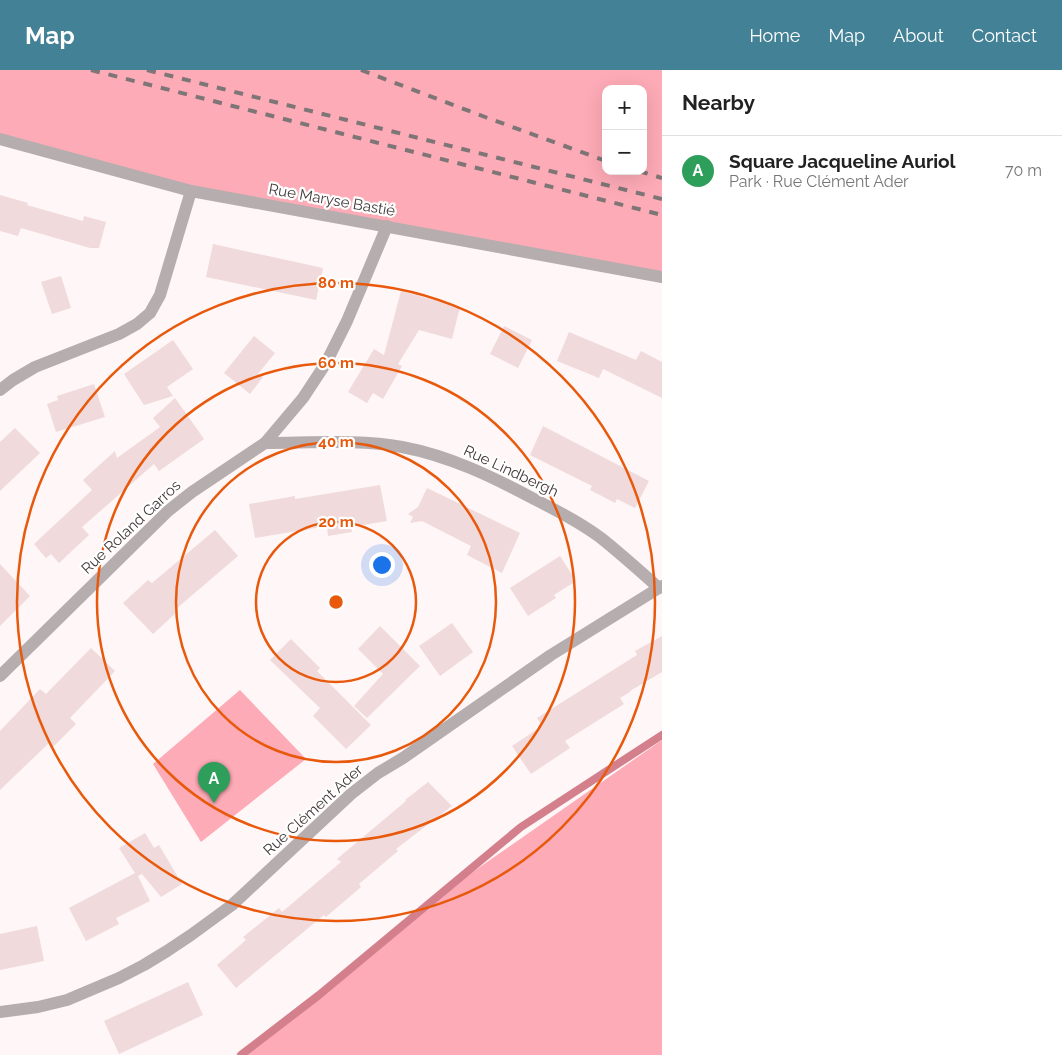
<!DOCTYPE html>
<html lang="en">
<head>
<meta charset="utf-8">
<style>
	:root { --surface:#fff; --page:#f2f2f2; --text:#222; --muted:#767676; --line:#e0e0e0; --accent:#438296 }
	body { margin:0; font-family:Raleway,sans-serif; background:var(--page); color:var(--text) }
	.controls { position:absolute; right:15px; top:15px; display:grid; overflow:hidden; border-radius:10px; box-shadow:0 5px 20px #0002 }
	.controls button { width:45px; height:45px; display:grid; place-items:center; padding:0; border:0; border-bottom:1px solid var(--line); background:var(--surface); color:var(--text); font:25px sans-serif }
	.you { position:absolute; left:381px; top:494px; width:18px; height:18px; margin:-12px; border:4px solid #fff; border-radius:50%; background:#1a73e8; box-shadow:0 0 0 8px #1a73e833 }
	.badge { display:grid; place-items:center; width:32px; height:32px; border-radius:50%; background:var(--accent); color:#fff; font-size:16px; font-weight:700 }
	.pin { position:absolute; translate:-50% -41px; filter:drop-shadow(0 1px 2px #0008) }
	.pin::after { content:''; position:absolute; top:26px; width:18px; height:15px; background:inherit; clip-path:polygon(0 0,100% 0,50% 100%) }
	.list { margin:0; padding:0; list-style:none }
	h2 { display:flex; justify-content:space-between; align-items:center; height:65px; margin:0; padding:0 20px; font-size:21px }
	h2 small { font-size:16px; font-weight:400; color:var(--muted) }
	.list li { display:grid; grid-template-columns:32px 1fr auto; gap:15px; align-items:center; box-sizing:border-box; height:70px; padding:0 20px; border-top:1px solid var(--line) }
	.list b { display:block; font-size:19px; white-space:nowrap }
	.list p { margin:0; font-size:16px; white-space:nowrap; color:var(--muted) }
	.list em { font-size:16px; font-style:normal; color:var(--muted) }
	.map { position:relative; flex:none; width:662px; height:985px; overflow:hidden }
	header { display:flex; align-items:center; gap:30px; box-sizing:border-box; height:70px; padding:0 25px; background:var(--accent); color:#fff }
	header strong { font-size:24px }
	nav { display:flex; gap:28px; margin-inline-start:auto; font-size:18px }
	main { display:flex }
	aside { flex:1; background:var(--surface) }
	.map>svg:first-child { display:block }
	.green { fill:#fdabb6; fill-rule:evenodd }
	.lines { fill:none; stroke-linecap:round; stroke-linejoin:round }
	.stream { stroke:#d4808c; stroke-width:8 }
	.building { fill:#f0dadc }
	.street { stroke:#b6adae; stroke-width:12 }
	.rail { stroke:#7e7576; stroke-width:4; stroke-dasharray:9 9; stroke-linecap:butt }
	.ring { fill:none; stroke:#e8590c; stroke-width:2.5 }
	.labels { text-anchor:middle; dominant-baseline:central; stroke-width:4.5; stroke-linejoin:round; paint-order:stroke }
	.street-label { font-size:15px; fill:#413839; stroke:#fff }
	.centre { fill:#e8590c; stroke:#fff; stroke-width:2.5 }
	.ring-label { font-size:15px; text-anchor:middle; font-weight:bold; fill:#e8590c; stroke:#fff; stroke-width:4.5; stroke-linejoin:round; paint-order:stroke }
</style>
</head>
<body>
<header>
<strong>Map</strong>
<nav><a>Home</a><a>Map</a><a>About</a><a>Contact</a></nav>
</header>
<main>
<div class="map">
<svg width="662" height="985" viewBox="0 0 662 985">
	<rect width="100%" height="100%" fill="#fff6f7"/>
	<!-- green -->
	<g class="green">
		<path d="M0,0h662v207l-471,-86 -191,-52zM606,19h37v82h-37z"/>
		<path d="M240,620l66,69 -105,83 -48,-78z"/>
		<path d="M662,670v315h-420l165,-137z"/>
	</g>
	<g class="lines">
		<!-- stream -->
		<path class="stream" d="M241,985l78,-60 202,-168 141,-92"/>
	</g>
	<!-- building -->
	<g class="building">
		<path d="M0,125l28,8 -1,2 56,16 1,-5 22,6 -7,26h-9l-69,-20 -3,8 -18,-5z"/>
		<path d="M213,174l110,24 -7,32 -110,-23z"/>
		<path d="M61,206l10,32 -19,6 -11,-32z"/>
		<path d="M401,221l59,16 -8,32 -33,-9 -21,34 4,2 -19,33 -10,-6 -6,10 -19,-11 26,-43 10,6z"/>
		<path d="M504,256l28,14 -14,28 -28,-14z"/>
		<path d="M569,262l67,28 5,-9 21,11v36l-59,-29 -4,9 -42,-17z"/>
		<path d="M254,266l21,17 -17,21 5,3 -13,17 -26,-21z"/>
		<path d="M173,270l20,29 -26,18 6,9 -29,9 -20,-31z"/>
		<path d="M94,314l11,33 -49,15 -9,-28 11,-4 -1,-4z"/>
		<path d="M175,328l29,41 -45,32 -5,-7 -72,63 7,8 -30,28 -8,-9 -5,4 -12,-14 58,-54 -9,-10 32,-29 2,7 43,-31 -7,-9z"/>
		<path d="M543,356l106,55 -14,27 -18,-9 -2,4 -25,-13 2,-4 -62,-31z"/>
		<path d="M15,358l25,25 -40,38v-49z"/>
		<path d="M380,415l7,36 -36,6 1,5 -24,4 -1,-10 -72,12 -6,-34 46,-8v3z"/>
		<path d="M427,418l93,45 -18,40 -35,-18 4,-9 -49,-25 -12,2 3,-6 -5,-3 10,-7z"/>
		<path d="M215,460l23,26 -62,53 2,2 -25,23 -30,-31 25,-23 4,3z"/>
		<path d="M560,486l16,25 -22,14 2,3 -28,18 -18,-28z"/>
		<path d="M0,494l30,32 -30,30z"/>
		<path d="M452,553l21,29 -33,24 -21,-30z"/>
		<path d="M380,556l40,40 -53,52 -13,-12 29,-32 -25,-25z"/>
		<path d="M662,566v36l-32,19v1l-10,6 4,6 -59,37 5,7 -39,26 -19,-28 30,-20 -5,-8 100,-63 -2,-4z"/>
		<path d="M291,569l29,29 -3,3 54,54 -25,24 -33,-33 7,-8 -50,-48z"/>
		<path d="M91,578l24,23 -45,47 6,6 -23,23 -4,-4 -49,47v-59l40,-42 6,5z"/>
		<path d="M428,712l24,24 -56,43 2,2 -39,33 2,3 -35,30 -2,-2 -88,73 -19,-23 29,-25 -3,-3 36,-29 3,4 59,-50 -4,-3 69,-58 -1,-1z"/>
		<path d="M145,763l9,15 5,-3 23,39 -21,13 -19,-23 -4,2 12,25 -34,17 3,6 -33,17 -17,-33 66,-35 -16,-25z"/>
		<path d="M37,856l7,35 -44,9v-36z"/>
		<path d="M188,912l15,33 -84,39 -15,-33z"/>
	</g>
	<g class="lines">
		<!-- street -->
		<g class="street">
			<path d="M0,69l191,52 471,86"/>
			<path d="M0,320l13,-10 22,-13 84,-33 18,-10 13,-11 10,-18 31,-104"/>
			<path d="M265,373c43,0 95,-4 137,4 48,9 91,30 134,53 22,11 45,23 65,38 20,16 39,33 58,50"/>
			<path d="M0,606l168,-165 24,-19 73,-49 38,-45 23,-35 21,-42 40,-95"/>
			<path d="M0,942l38,-5 29,-7 52,-22 25,-13 23,-14 24,-16 41,-30 119,-111 27,-21 25,-15 148,-103 111,-69"/>
		</g>
		<!-- rail -->
		<g class="rail">
			<path d="M91,0l571,145"/>
			<path d="M147,0l515,129"/>
			<path d="M361,0l124,47 121,44"/>
			<path d="M639,101l23,7"/>
		</g>
	</g>
	<!-- distance rings -->
	<g class="ring">
		<circle cx="336" cy="532" r="80"/>
		<circle cx="336" cy="532" r="160"/>
		<circle cx="336" cy="532" r="239"/>
		<circle cx="336" cy="532" r="319"/>
	</g>
	<g class="labels">
		<!-- street labels -->
		<g class="street-label">
			<text transform="translate(332 130) rotate(10)">Rue Maryse Bastié</text>
			<text transform="translate(511 401) rotate(25)">Rue Lindbergh</text>
			<text transform="translate(131 457) rotate(-43)">Rue Roland Garros</text>
			<text transform="translate(313 740) rotate(-42)">Rue Clément Ader</text>
		</g>
	</g>
	<circle cx="336" cy="532" r="8" class="centre"/>
	<g class="ring-label">
		<text x="336" y="218">80 m</text>
		<text x="336" y="298">60 m</text>
		<text x="336" y="377">40 m</text>
		<text x="336" y="457">20 m</text>
	</g>
</svg>
<div class="controls">
<button>+</button>
<button>−</button>
</div>
<div class="you"></div>
<div class="pin badge" style="left:214px;top:733px;background:#2e9e5b">A</div>
</div>
<aside>
<h2>Nearby<small></small></h2>
<ul class="list">
<li><span class="badge" style="background:#2e9e5b">A</span><div><b>Square Jacqueline Auriol</b><p>Park · Rue Clément Ader</p></div><em>70 m</em></li>
</ul>
</aside>
</main>
</body>
</html>
